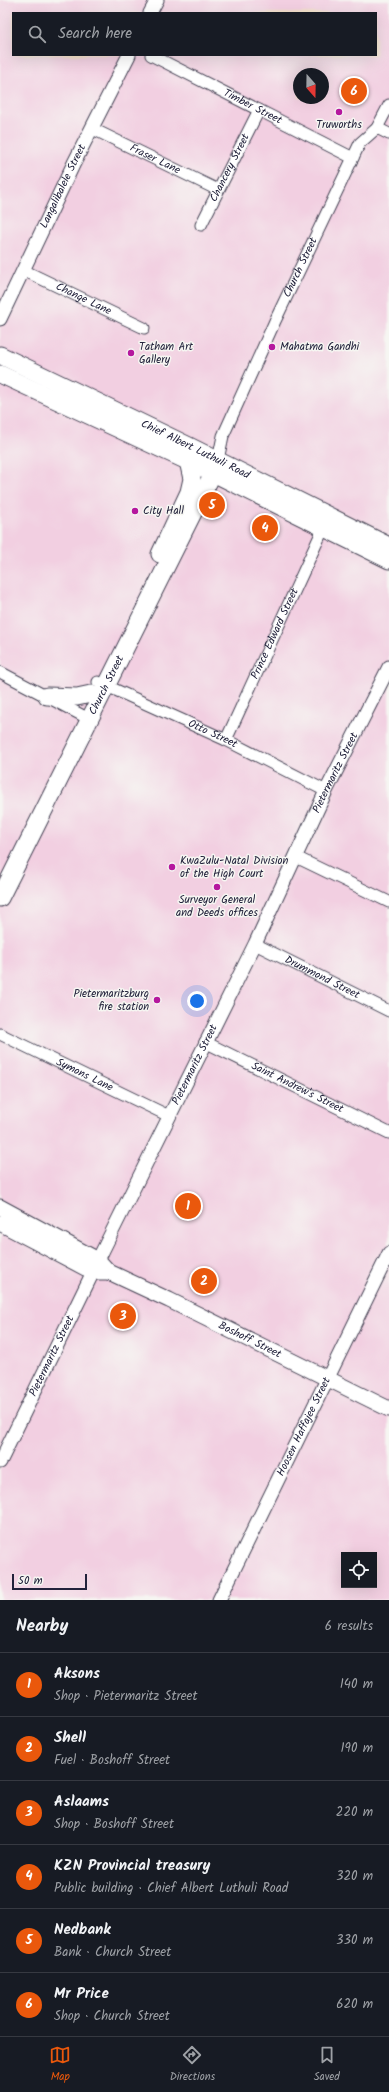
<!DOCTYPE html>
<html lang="en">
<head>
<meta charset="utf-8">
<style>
	:root { --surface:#171b24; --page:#20242c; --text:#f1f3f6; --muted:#9ea1a6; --line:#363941; --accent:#ea580c }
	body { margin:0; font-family:Kalam,sans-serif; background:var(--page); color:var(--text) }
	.controls { position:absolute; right:12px; bottom:12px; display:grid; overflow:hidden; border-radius:0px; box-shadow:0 4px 16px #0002 }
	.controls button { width:36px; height:36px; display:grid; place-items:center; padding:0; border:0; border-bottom:1px solid var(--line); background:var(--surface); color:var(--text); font:20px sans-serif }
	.compass { position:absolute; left:293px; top:68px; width:36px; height:36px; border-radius:50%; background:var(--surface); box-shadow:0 4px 16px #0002; rotate:160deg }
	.scale { position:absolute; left:12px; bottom:10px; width:75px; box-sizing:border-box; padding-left:4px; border:2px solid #22223b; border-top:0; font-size:11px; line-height:14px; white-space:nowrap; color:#22223b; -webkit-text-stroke:3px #f6f6f2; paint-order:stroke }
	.you { position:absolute; left:197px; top:1001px; width:14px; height:14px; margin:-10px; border:3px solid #fff; border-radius:50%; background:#1a73e8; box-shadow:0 0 0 6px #1a73e833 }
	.badge { display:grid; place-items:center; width:26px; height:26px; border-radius:50%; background:var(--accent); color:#fff; font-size:13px; font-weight:700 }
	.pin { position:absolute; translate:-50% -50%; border:2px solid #fff; box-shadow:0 1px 4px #0006 }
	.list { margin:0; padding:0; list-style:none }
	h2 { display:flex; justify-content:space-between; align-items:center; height:52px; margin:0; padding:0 16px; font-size:17px }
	h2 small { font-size:13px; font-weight:400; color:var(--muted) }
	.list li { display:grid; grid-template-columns:26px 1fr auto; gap:12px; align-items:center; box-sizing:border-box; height:64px; padding:0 16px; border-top:1px solid var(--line) }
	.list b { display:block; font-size:15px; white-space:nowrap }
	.list p { margin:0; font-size:13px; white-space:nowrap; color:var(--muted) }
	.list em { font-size:13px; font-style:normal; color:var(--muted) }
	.icon { flex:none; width:22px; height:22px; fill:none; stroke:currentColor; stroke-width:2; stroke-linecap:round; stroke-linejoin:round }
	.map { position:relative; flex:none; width:389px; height:1600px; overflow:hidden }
	.search { position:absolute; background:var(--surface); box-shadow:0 4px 16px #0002; left:12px; right:12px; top:12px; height:44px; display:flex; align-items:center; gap:10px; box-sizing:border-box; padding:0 14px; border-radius:0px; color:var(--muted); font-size:15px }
	.sheet { height:436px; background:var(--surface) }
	nav { display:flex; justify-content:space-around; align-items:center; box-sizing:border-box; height:56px; border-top:1px solid var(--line); background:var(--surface); font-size:11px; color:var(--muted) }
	nav a { display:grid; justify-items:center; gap:2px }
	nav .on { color:var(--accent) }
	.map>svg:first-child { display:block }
	.built { fill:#f2cfe1; fill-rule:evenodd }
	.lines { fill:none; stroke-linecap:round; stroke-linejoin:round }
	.minor-casing { stroke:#413e50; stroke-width:13 }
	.tertiary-casing { stroke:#413e50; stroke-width:15 }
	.secondary-casing { stroke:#413e50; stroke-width:17 }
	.primary-casing { stroke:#413e50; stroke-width:19 }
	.minor { stroke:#fff; stroke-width:11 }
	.tertiary { stroke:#fff; stroke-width:13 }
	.secondary { stroke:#fff; stroke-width:15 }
	.primary { stroke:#fff; stroke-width:17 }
	.poi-dot { fill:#b5179e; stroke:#f6f6f2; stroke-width:1.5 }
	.labels { text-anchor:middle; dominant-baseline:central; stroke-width:3; stroke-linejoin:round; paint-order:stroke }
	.street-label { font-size:11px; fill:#22223b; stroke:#f6f6f2 }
	.poi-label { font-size:11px; fill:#22223b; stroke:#f6f6f2; text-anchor:start }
</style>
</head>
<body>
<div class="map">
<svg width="389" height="1600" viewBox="0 0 389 1600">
	<rect width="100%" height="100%" fill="#f6f6f2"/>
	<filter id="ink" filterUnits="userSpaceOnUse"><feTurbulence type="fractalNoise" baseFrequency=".025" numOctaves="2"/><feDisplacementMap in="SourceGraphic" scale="8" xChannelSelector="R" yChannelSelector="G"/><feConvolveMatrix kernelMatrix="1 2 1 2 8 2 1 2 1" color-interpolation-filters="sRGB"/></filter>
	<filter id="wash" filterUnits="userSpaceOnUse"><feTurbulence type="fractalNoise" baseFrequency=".012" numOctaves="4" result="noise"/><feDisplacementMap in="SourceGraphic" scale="16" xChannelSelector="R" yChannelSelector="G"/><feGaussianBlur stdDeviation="0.9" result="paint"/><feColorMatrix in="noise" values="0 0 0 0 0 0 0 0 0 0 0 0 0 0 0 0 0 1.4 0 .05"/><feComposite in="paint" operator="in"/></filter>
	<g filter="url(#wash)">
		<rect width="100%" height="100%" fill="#f3e0c6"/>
		<!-- built -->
		<path class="built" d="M0,0h389v1600h-389zM13,13h363v42h-363zM299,74h24v24h-24zM344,1555h30v30h-30z"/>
	</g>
	<g filter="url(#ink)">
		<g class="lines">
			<defs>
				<g id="minor">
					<path id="s1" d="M151,55l202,103"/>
					<path d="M377,128l12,6"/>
					<path id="s2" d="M93,129l125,61"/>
					<path id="s3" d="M201,225l58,-115"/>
					<path id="s4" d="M23,270l121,58"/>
					<path id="s5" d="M218,460l5,-24 52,-115 85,-178 17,-15 12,-23"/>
					<path d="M0,672l89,47"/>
					<path id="s6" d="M98,682l128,58 100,51"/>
					<path id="s7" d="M226,740l98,-213"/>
					<path d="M296,857l93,45"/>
					<path id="s8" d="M255,944l134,67"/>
					<path id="s9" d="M0,1034l169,82"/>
					<path id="s10" d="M205,1042l184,91"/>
				</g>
				<g id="tertiary">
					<path d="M150,13l7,-13"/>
					<path id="s11" d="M0,319l74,-156 55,-108"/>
					<path id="s12" d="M98,1260l157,-316 71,-153 63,-124"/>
					<path id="s13" d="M0,1462l93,-190"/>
					<path id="s14" d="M219,1600l170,-347"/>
				</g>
				<g id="secondary">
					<path id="s15" d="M0,1207l98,53 11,12 60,28 220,109"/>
					<path d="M0,1223l93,49h16"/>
				</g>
				<g id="primary">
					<path id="s16" d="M0,355l191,92 198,99"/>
					<path d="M0,374l213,99 176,87"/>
					<path d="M160,554l29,-62 3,-13 -4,-18"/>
					<path d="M47,696l30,1 14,-3"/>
					<path id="s17" d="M0,898l213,-425"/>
				</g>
			</defs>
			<!-- minor casing -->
			<use href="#minor" class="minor-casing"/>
			<!-- tertiary casing -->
			<use href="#tertiary" class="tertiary-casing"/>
			<!-- secondary casing -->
			<use href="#secondary" class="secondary-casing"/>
			<!-- primary casing -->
			<use href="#primary" class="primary-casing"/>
			<!-- minor -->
			<use href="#minor" class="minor"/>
			<!-- tertiary -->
			<use href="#tertiary" class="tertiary"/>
			<!-- secondary -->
			<use href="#secondary" class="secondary"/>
			<!-- primary -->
			<use href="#primary" class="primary"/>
		</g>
	</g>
	<!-- markers -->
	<g class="poi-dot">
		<circle cx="339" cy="112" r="4"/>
		<circle cx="272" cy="347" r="4"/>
		<circle cx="131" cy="353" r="4"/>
		<circle cx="135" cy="511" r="4"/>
		<circle cx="172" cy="867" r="4"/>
		<circle cx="217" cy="887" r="4"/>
		<circle cx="157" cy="1000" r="4"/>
	</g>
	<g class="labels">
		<!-- street labels -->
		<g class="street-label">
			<text stroke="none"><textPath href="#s1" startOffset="114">Timber Street</textPath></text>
			<text stroke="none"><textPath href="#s2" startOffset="69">Fraser Lane</textPath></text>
			<text stroke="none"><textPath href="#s3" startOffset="64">Chancery Street</textPath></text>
			<text stroke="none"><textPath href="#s11" startOffset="147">Langalibalele Street</textPath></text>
			<text stroke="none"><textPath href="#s5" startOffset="210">Church Street</textPath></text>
			<text stroke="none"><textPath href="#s4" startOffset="67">Change Lane</textPath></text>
			<text stroke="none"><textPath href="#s16" startOffset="217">Chief Albert Luthuli Road</textPath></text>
			<text stroke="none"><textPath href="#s7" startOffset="117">Prince Edward Street</textPath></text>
			<text stroke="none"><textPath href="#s17" startOffset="238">Church Street</textPath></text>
			<text stroke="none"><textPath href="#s6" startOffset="126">Otto Street</textPath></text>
			<text stroke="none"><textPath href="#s12" startOffset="542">Pietermaritz Street</textPath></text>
			<text stroke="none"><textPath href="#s8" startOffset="75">Drummond Street</textPath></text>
			<text stroke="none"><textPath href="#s12" startOffset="218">Pietermaritz Street</textPath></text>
			<text stroke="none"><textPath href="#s9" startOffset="94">Symons Lane</textPath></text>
			<text stroke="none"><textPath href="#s10" startOffset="103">Saint Andrew's Street</textPath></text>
			<text stroke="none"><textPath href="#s15" startOffset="284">Boshoff Street</textPath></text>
			<text stroke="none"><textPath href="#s13" startOffset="118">Pietermaritz Street</textPath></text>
			<text stroke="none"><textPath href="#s14" startOffset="193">Hoosen Haffajee Street</textPath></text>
		</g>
		<!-- poi labels -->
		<g class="poi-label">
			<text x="339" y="125" text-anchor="middle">Truworths</text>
			<text x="139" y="347">Tatham Art<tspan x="139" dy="13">Gallery</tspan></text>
			<text x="280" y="347">Mahatma Gandhi</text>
			<text x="143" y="511">City Hall</text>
			<text x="180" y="861">KwaZulu-Natal Division<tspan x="180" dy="13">of the High Court</tspan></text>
			<text x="217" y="900" text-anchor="middle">Surveyor General<tspan x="217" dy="13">and Deeds offices</tspan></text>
			<text x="149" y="994" text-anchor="end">Pietermaritzburg<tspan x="149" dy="13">fire station</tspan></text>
		</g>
	</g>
</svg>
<div class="controls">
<button><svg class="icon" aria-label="locate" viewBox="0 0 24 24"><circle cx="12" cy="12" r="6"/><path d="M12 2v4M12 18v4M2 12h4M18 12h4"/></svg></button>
</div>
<svg class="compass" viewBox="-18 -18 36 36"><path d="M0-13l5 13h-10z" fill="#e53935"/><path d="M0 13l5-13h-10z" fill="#9ea1a6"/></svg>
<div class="scale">50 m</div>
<div class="you"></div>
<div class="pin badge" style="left:188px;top:1206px">1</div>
<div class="pin badge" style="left:204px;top:1281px">2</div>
<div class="pin badge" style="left:123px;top:1316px">3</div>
<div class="pin badge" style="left:265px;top:528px">4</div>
<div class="pin badge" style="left:212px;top:505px">5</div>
<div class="pin badge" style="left:354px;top:91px">6</div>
<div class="search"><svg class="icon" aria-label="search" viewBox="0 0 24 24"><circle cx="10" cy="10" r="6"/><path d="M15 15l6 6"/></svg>Search here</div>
</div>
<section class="sheet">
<h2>Nearby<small>6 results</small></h2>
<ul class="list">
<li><span class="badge">1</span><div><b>Aksons</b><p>Shop · Pietermaritz Street</p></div><em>140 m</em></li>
<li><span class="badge">2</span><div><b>Shell</b><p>Fuel · Boshoff Street</p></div><em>190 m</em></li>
<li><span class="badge">3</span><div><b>Aslaams</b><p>Shop · Boshoff Street</p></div><em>220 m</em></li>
<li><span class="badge">4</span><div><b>KZN Provincial treasury</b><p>Public building · Chief Albert Luthuli Road</p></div><em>320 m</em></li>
<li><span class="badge">5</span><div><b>Nedbank</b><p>Bank · Church Street</p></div><em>330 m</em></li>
<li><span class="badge">6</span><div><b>Mr Price</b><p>Shop · Church Street</p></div><em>620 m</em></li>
</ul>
</section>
<nav>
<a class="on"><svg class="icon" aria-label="map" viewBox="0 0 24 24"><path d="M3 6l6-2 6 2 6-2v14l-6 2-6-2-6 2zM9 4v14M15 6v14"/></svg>Map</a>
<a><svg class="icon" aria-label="directions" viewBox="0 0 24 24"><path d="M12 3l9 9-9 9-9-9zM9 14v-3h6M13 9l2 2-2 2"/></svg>Directions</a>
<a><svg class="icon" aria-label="saved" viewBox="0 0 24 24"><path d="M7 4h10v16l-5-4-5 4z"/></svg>Saved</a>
</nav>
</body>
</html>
